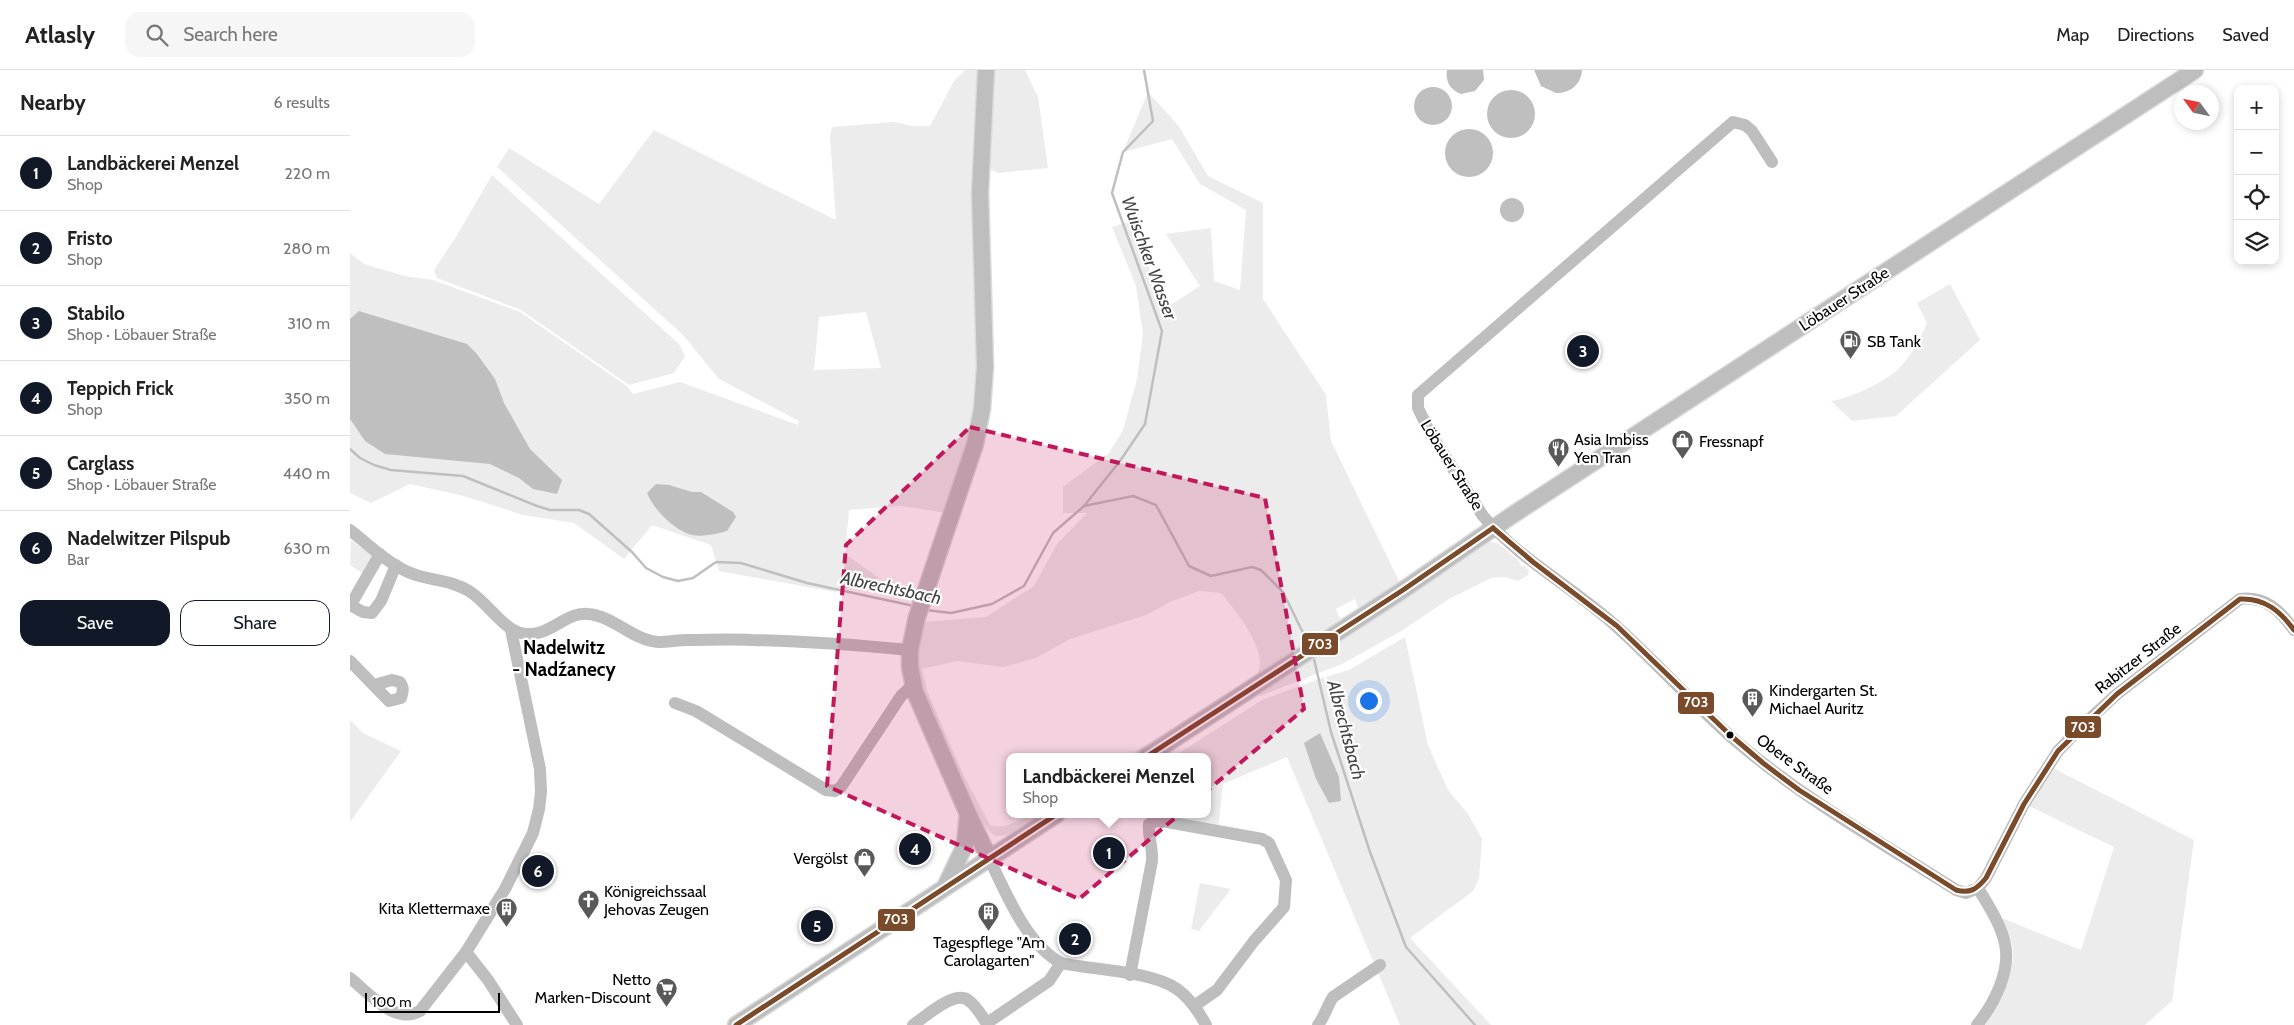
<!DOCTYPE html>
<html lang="en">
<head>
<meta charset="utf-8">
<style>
	:root { --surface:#fff; --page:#f6f6f6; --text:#222; --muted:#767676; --line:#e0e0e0; --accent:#111827 }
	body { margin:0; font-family:Cabin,sans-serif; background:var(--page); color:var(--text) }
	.controls { position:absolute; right:15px; top:15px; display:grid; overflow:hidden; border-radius:10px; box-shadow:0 2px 8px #0003 }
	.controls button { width:45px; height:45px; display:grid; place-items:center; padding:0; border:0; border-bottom:1px solid var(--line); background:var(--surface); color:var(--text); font:25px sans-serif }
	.compass { position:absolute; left:1824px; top:15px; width:45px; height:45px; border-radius:50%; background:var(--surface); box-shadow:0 2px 8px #0003; rotate:303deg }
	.scale { position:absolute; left:15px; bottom:12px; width:135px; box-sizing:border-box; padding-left:5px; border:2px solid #000; border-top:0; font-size:14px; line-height:18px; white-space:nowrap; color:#000; -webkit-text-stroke:4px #fff; paint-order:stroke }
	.you { position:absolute; left:1018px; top:630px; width:18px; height:18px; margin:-12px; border:4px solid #fff; border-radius:50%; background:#1a73e8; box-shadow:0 0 0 8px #1a73e833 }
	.badge { display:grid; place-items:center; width:32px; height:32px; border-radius:50%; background:var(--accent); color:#fff; font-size:16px; font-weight:700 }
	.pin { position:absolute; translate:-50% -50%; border:2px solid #fff; box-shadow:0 1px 5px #0006 }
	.popup { position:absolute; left:656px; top:683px; width:205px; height:65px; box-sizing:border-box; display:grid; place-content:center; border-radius:10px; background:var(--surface); filter:drop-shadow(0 1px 4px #0005); font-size:16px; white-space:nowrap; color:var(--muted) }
	.popup b { font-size:19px; color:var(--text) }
	.popup::after { content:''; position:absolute; left:50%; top:100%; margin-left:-10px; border:10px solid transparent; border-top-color:var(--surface) }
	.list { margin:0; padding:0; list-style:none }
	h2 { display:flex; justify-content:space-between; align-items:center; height:65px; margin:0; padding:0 20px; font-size:21px }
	h2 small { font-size:16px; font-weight:400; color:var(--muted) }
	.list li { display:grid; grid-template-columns:32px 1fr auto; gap:15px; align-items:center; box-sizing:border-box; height:75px; padding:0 20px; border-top:1px solid var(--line) }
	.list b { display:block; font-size:19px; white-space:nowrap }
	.list p { margin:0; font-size:16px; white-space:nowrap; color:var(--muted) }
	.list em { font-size:16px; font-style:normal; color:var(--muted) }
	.actions { display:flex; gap:10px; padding:15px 20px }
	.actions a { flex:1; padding:11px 0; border:1px solid var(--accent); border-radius:15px; text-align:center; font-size:18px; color:var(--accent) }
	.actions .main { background:var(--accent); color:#fff }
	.icon { flex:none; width:28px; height:28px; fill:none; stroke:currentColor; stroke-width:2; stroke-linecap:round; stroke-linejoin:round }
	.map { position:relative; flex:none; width:1944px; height:955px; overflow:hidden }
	header { display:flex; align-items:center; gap:30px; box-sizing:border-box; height:70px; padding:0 25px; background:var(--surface); border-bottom:1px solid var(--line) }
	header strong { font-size:24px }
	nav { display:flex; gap:28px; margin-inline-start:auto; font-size:18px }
	.search { width:350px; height:45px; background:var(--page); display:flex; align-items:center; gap:12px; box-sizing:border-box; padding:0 18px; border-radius:15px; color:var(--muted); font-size:19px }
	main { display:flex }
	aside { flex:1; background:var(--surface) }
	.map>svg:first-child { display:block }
	.green { fill:#ececec; fill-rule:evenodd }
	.water { fill:#bfbfbf }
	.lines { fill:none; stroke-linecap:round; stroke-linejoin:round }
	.stream { stroke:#bfbfbf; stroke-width:2.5 }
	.major-casing { stroke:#dbdbdb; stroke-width:19 }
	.minor { stroke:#bebebe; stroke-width:12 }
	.major { stroke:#bebebe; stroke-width:16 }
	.bus-1-casing { stroke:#fff; stroke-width:9 }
	.bus-1 { stroke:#7a4b2a; stroke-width:5 }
	.marked { fill:#c2185b; fill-opacity:0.2; stroke:#c2185b; stroke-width:4; stroke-dasharray:10 6; stroke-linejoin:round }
	.bus-dot { fill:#000; stroke:#fff; stroke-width:2 }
	.labels { text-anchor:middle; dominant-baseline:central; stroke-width:4.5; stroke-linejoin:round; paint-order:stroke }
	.street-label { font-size:16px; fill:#000; stroke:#fff }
	.poi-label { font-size:16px; fill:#000; stroke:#fff; text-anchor:start }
	.water-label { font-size:18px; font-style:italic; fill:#444; stroke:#fff }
	.quarter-label { font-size:19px; font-weight:bold; fill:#000; stroke:#fff }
	.line-badge { stroke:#fff; stroke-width:2 }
	.badge-label { font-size:14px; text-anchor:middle; font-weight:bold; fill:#fff }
</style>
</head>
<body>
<header>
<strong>Atlasly</strong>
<div class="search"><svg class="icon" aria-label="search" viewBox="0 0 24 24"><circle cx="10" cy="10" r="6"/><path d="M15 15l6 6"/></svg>Search here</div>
<nav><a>Map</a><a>Directions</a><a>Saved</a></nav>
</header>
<main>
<aside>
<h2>Nearby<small>6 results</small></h2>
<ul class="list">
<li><span class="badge">1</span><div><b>Landbäckerei Menzel</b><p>Shop</p></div><em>220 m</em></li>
<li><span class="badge">2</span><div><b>Fristo</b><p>Shop</p></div><em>280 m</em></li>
<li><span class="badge">3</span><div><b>Stabilo</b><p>Shop · Löbauer Straße</p></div><em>310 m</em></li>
<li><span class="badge">4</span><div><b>Teppich Frick</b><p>Shop</p></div><em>350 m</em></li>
<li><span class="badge">5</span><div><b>Carglass</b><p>Shop · Löbauer Straße</p></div><em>440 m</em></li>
<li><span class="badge">6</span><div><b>Nadelwitzer Pilspub</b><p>Bar</p></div><em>630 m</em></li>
</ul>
<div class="actions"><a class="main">Save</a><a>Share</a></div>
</aside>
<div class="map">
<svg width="1944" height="955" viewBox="0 0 1944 955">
	<rect width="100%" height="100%" fill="#fff"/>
	<!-- green -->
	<g class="green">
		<path d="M615,0h15l1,325 -33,118 -47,-7 -52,4 -4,44 34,24 -44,14 -116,-21 -8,-26 -59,-20 -28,34 -50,-36 -51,-8 -59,-19 -54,-12 -39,19 -21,-10v-240l14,11 41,12 28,4 87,32 107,74 6,8 47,-12 118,43 1,-4 -80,-42 -36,-44 -186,-168 12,-19 90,56 55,-74 182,90 -6,-83 2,-10 62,-5 18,4h18l24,-45zM516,242l15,56 -67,2 5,-53z"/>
		<path d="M641,0h34l13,27 10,71 -50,5 -10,-5z"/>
		<path d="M798,22l30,33 30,51 55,27v96l63,96 5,46 69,142 -41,28 -4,-12 -19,10 5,13 -206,135h-8l130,-83c13,-22 -22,-64 -36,-81l-22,-2 -29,11 -24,13 -76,24 -34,19 -32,9 -47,-6 -35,8 6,24 35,81 27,51c17,7 34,-11 51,-11 -11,7 -29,23 -44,22 -20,-1 -77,-143 -80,-166 -2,-16 3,-32 7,-48l62,-5 48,-31 23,-42 30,-31h-24v-26l46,-34 14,-23 14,-51 6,-45 -7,-48 -24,-59 16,-5 39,85 33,-21 -34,-52 45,-6 3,53 26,9 6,-80 -46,-26 -28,-45 -49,13z"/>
		<path d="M142,105l187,169 6,12 -11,17 -45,12 -108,-75 -84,-32 -3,-8 22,-33z"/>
		<path d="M1600,214l30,56 -84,76 -44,5 -21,-20c17,-2 51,-18 64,-29 14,-12 25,-32 32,-49l-10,-20z"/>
		<path d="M1,470l25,18 -11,17 -15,-10z"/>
		<path d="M1139,472l9,1 22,19 -1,2 4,2 1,-1 5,6 -1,4 -10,6 -13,-4 -14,1 -42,21 -46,31 -61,34 -82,32 -4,-6 226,-146z"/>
		<path d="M1055,567l23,108 20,45 20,24 14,25 -3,40 -6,12 -63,47 81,87h-91l-113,-268 -64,27 -5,47 -61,-10 -27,-7h78v-57h-35l89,-57 62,-23 2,8v-8l23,-7z"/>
		<path d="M0,650l13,13 38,18 -51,71z"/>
		<path d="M1701,697l143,73 -22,161 -27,24h-160c11,-14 28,-51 28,-69 1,-13 -6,-26 -11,-38l79,32 33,-103 -87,-42z"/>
		<path d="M850,813l31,6 -32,42 -8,-2z"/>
	</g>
	<!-- water -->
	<g class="water">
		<path d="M1097,0h36l1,10 -9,11 -14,3c-11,-4 -16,-13 -14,-24z"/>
		<path d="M1184,0h48c-1,15 -12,23 -26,23l-15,-7z"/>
		<circle cx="1083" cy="36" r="19"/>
		<circle cx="1161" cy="44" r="24"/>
		<circle cx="1119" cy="83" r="24"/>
		<circle cx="1162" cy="140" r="12"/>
		<path d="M9,241l108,33 10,10 18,25 9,24 26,46 32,31 -5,14 -24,-5 -14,-11 -29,-14 -105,-10 -20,-13 -15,-22v-100z"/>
		<path d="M306,414l13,1 23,7h9l32,20 3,5 -9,14c-10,3 -24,6 -35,4 -17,-4 -39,-26 -45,-42z"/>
		<path d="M970,663l19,44 2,24 -12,2 -13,-24 -12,-36z"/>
	</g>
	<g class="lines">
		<!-- stream -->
		<g class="stream">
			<path d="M0,379l10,9 14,7 17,5 72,6 74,30 13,4h29l10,4 43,38 14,16 17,9 15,4 15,-3 23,-16 25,1 66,20 107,23"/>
			<path d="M734,436l36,-45 25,-37 17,-93 -50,-138 11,-41 30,-31 -9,-51"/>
			<path d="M576,540l25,3 41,-9 32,-18 29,-53 31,-27 49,-10 23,9 33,61 22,10 41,-9 9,3 22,22 26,53"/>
			<path d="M963,585l18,77 39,120 36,95 69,78"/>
		</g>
		<defs>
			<g id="major">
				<path d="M636,0l-6,123 5,174 -3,42 -7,35 -58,173 -7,33v17l5,25 53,122 21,44"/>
				<path d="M796,687l257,-167 111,-76 681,-444"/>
				<path d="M596,815l19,-40 3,-31"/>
				<path d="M386,955l321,-211"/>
			</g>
		</defs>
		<!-- major casing -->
		<use href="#major" class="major-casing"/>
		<!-- minor -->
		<g class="minor">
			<path d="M1422,92l-20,-31 -7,-6 -12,-3 -315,273v13l11,23 54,85c38,45 92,72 134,111 41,37 78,79 120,115 67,57 145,101 219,148l10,3 12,-5 8,-10 38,-74 34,-53 26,-27 33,-30 123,-95c25,-3 40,11 54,31"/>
			<path d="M0,460c18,14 37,33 58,42 20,9 42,7 61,19 18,11 34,38 52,42 27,7 44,-22 67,-19 26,2 44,26 70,28 10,0 20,-2 30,-2 21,0 43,-1 64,0 53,1 106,5 158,10"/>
			<path d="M0,535l13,7 9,1 9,-12 15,-36"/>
			<path d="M0,536l30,-52"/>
			<path d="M0,591l39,40 12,-3c2,-7 3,-10 -1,-16l-8,-2 -18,5"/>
			<path d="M325,633l21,8 130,79 9,1 6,-4 60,-91 12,-11"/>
			<path d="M639,788c17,35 37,86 72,105 32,7 90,8 116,26 13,9 22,23 29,36"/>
			<path d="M116,882l22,28 29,45"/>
			<path d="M780,905l22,-114c1,-13 -4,-24 -3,-37l8,-3 10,1 95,17 7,4 17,37 -2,27 -30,34 -37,49 -23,16"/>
			<path d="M0,908c19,15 44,47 70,33l46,-59 39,-63 28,-56 6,-24 2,-17 -1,-23 -29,-139"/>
			<path d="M637,953l62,-42 12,-18"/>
			<path d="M563,955c12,-8 41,-35 55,-25 9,6 14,17 20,25"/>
			<path d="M968,955c7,-9 9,-19 15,-28l47,-32"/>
			<path d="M1627,955c17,-21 34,-54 28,-81 -4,-20 -17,-39 -27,-56"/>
		</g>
		<!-- major -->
		<use href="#major" class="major"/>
		<defs>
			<g id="bus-1">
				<path d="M1143,458l40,34 84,64 112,108 34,29 36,27 157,100c14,4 21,-1 30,-12l38,-74 34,-53 59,-57 123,-95c25,-1 40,12 54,31"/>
				<path d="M796,687l257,-167 90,-62"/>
				<path d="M386,955l321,-211"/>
			</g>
		</defs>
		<!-- bus-1 casing -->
		<use href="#bus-1" class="bus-1-casing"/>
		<!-- bus-1 -->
		<use href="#bus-1" class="bus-1"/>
	</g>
	<!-- marked area -->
	<path class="marked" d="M620,357l295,71 39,211 -225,190 -252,-113 19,-241z"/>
	<!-- icons -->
	<defs>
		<symbol id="fuel-pin" viewBox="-11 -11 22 30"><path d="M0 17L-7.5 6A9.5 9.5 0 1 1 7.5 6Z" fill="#595959" stroke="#fff"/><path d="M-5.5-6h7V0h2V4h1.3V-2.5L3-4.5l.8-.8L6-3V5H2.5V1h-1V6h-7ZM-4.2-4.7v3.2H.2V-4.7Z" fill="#fff"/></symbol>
		<symbol id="shop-pin" viewBox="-11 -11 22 30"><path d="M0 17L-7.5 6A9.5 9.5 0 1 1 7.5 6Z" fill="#595959" stroke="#fff"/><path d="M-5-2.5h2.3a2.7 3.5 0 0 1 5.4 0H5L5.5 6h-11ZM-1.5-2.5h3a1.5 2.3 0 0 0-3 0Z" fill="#fff"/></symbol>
		<symbol id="restaurant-pin" viewBox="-11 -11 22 30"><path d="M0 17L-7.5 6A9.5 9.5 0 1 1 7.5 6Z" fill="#595959" stroke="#fff"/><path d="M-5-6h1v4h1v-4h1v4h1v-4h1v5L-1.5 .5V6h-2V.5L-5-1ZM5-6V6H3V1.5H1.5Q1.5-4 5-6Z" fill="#fff"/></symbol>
		<symbol id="building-pin" viewBox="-11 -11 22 30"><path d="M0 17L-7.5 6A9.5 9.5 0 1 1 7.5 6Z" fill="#595959" stroke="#fff"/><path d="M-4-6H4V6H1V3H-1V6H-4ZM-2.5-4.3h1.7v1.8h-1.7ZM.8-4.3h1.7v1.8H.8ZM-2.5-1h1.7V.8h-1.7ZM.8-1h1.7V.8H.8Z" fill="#fff"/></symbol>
		<symbol id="church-pin" viewBox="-11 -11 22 30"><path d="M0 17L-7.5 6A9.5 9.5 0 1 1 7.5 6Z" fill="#595959" stroke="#fff"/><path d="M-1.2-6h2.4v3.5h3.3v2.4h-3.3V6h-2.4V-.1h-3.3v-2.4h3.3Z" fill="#fff"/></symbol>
		<symbol id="supermarket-pin" viewBox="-11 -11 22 30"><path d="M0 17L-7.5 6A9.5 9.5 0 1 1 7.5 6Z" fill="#595959" stroke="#fff"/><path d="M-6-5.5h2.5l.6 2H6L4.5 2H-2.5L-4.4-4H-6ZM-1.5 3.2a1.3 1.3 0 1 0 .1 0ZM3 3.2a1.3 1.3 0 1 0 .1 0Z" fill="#fff"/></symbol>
	</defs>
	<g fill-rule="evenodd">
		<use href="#fuel-pin" x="1488" y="258" width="25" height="34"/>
		<use href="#shop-pin" x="1320" y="358" width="25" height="34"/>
		<use href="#restaurant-pin" x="1196" y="366" width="25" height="34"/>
		<use href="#building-pin" x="1390" y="616" width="25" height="34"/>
		<use href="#shop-pin" x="502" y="776" width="25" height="34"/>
		<use href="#church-pin" x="226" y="818" width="25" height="34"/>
		<use href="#building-pin" x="144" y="826" width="25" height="34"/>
		<use href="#building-pin" x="626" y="830" width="25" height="34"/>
		<use href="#supermarket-pin" x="304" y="906" width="25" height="34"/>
	</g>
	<!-- markers -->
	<circle class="bus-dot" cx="1380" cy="665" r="4.5"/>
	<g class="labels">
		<!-- street labels -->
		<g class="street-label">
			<text transform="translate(1494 229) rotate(-33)">Löbauer Straße</text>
			<text transform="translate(1102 395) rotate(58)">Löbauer Straße</text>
			<text transform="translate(1788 588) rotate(-38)">Rabitzer Straße</text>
			<text transform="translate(1445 694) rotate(36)">Obere Straße</text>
		</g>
		<!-- poi labels -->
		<g class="poi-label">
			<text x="1517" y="271">SB Tank</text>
			<text x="1224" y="369">Asia Imbiss<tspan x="1224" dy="18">Yen Tran</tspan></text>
			<text x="1349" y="371">Fressnapf</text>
			<text x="1419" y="620">Kindergarten St.<tspan x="1419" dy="18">Michael Auritz</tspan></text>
			<text x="498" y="788" text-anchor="end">Vergölst</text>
			<text x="254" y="821">Königreichssaal<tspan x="254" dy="18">Jehovas Zeugen</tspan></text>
			<text x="140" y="838" text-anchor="end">Kita Klettermaxe</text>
			<text x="639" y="872" text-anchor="middle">Tagespflege "Am<tspan x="639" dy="18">Carolagarten"</tspan></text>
			<text x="301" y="909" text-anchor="end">Netto<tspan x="301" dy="18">Marken-Discount</tspan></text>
		</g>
		<!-- water labels -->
		<g class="water-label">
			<text transform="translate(799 188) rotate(70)">Wuischker Wasser</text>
			<text transform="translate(541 518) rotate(12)">Albrechtsbach</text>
			<text transform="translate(996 660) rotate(75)">Albrechtsbach</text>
		</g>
		<!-- quarter labels -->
		<g class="quarter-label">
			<text x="214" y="577">Nadelwitz<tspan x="214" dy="22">- Nadźanecy</tspan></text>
		</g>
	</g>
	<g class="line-badge">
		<rect x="951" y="562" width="38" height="24" rx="5" fill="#7a4b2a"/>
		<rect x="1327" y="621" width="38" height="24" rx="5" fill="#7a4b2a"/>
		<rect x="1714" y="645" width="38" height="24" rx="5" fill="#7a4b2a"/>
		<rect x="527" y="838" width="39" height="24" rx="5" fill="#7a4b2a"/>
	</g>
	<g class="badge-label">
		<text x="970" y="579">703</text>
		<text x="1346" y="637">703</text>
		<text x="1733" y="662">703</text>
		<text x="546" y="854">703</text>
	</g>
</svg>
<div class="controls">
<button>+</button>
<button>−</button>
<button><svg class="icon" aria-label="locate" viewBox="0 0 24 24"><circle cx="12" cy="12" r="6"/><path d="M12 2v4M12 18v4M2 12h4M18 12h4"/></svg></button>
<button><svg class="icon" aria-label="layers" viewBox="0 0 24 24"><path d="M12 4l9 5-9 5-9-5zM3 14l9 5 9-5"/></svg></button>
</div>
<svg class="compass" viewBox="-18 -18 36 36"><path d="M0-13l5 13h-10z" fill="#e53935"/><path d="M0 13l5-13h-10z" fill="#767676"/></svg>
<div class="scale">100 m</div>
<div class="you"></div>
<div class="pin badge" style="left:759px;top:783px">1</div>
<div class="popup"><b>Landbäckerei Menzel</b>Shop</div>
<div class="pin badge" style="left:725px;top:869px">2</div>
<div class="pin badge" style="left:1233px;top:281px">3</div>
<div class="pin badge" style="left:565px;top:779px">4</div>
<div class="pin badge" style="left:467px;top:856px">5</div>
<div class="pin badge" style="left:188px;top:801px">6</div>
</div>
</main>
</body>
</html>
